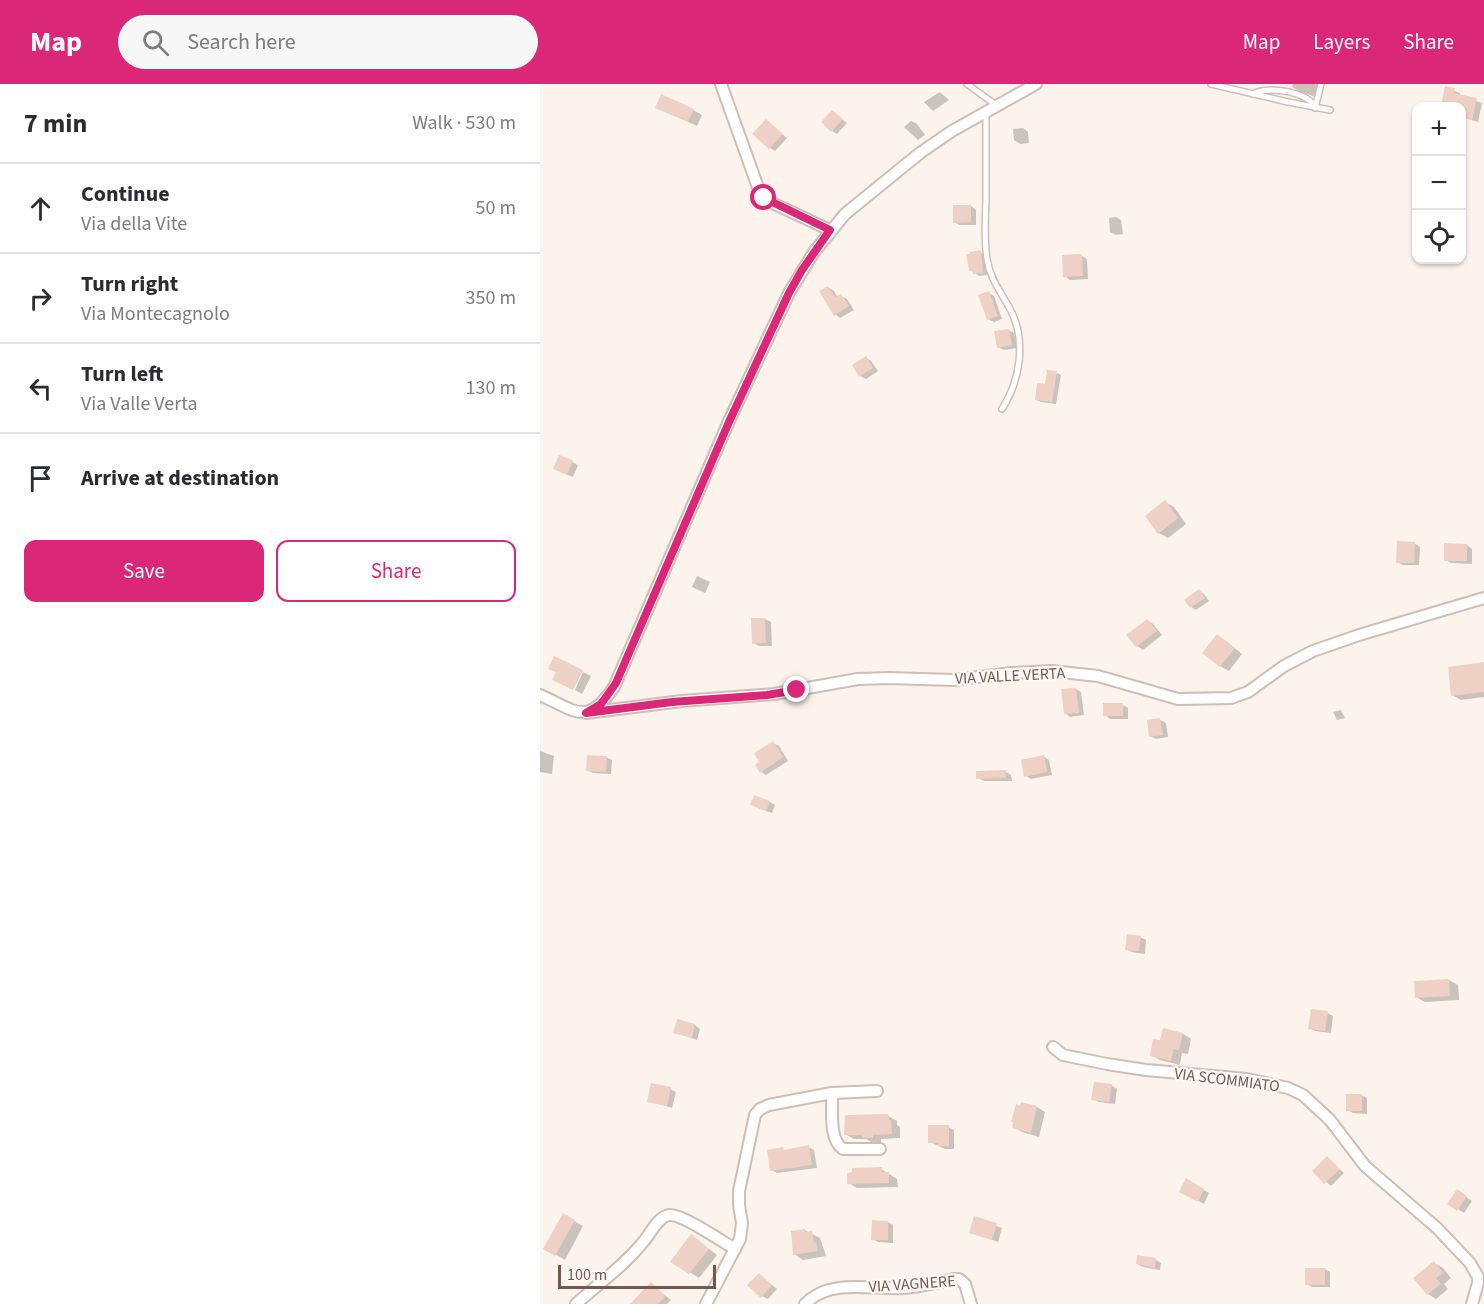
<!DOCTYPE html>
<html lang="en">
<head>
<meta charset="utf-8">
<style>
	:root { --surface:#fff; --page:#f7f7f7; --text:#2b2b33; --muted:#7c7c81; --line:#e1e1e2; --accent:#db2777 }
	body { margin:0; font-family:"Source Sans 3",sans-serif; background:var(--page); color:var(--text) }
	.controls { position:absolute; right:18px; top:18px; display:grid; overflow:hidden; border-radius:12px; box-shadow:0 2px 4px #0004 }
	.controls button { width:54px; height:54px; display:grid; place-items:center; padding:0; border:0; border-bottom:2px solid var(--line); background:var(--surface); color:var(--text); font:30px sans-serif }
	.scale { position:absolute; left:18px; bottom:15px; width:158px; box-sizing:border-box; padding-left:6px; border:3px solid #765850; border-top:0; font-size:16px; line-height:21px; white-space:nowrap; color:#765850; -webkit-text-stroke:4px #fef8f3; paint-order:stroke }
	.stop { position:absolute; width:18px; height:18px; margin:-14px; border:4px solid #db2777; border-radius:50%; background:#fff }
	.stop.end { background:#db2777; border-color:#fff; box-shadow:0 2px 6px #0008 }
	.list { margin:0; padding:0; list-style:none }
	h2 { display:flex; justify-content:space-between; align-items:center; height:78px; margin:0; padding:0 24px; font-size:26px }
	h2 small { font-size:20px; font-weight:400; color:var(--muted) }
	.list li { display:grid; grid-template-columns:39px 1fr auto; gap:18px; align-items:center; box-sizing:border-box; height:90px; padding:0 24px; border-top:2px solid var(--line) }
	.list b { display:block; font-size:22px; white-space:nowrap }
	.list p { margin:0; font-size:20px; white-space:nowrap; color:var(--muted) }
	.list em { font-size:20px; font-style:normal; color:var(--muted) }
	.actions { display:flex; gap:12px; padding:18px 24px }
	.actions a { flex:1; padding:14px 0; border:2px solid var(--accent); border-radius:12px; text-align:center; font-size:21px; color:var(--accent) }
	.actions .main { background:var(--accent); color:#fff }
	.icon { flex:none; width:33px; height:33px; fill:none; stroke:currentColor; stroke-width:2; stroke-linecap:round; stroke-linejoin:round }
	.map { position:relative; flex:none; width:944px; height:1220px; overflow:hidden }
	header { display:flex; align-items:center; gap:36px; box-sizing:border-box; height:84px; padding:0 30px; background:var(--accent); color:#fff }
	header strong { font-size:28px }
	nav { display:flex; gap:33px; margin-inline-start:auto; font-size:21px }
	.search { width:420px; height:54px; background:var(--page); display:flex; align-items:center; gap:15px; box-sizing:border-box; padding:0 21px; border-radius:33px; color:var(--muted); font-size:22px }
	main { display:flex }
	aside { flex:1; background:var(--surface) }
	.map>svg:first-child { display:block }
	.shadow { fill:#0003 }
	.building { fill:#efd0c5 }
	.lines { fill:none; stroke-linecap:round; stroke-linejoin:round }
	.service-casing { stroke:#d0bdb4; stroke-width:8 }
	.minor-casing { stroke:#d0bdb4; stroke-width:14 }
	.service { stroke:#fff; stroke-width:5 }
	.minor { stroke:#fff; stroke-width:10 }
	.route { stroke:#db2777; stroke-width:8 }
	.labels { text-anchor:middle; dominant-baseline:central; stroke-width:4.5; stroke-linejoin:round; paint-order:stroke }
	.street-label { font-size:16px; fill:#765850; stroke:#fef8f3 }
</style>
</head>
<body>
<header>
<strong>Map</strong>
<div class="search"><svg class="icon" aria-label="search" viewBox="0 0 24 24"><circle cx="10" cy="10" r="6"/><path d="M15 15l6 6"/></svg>Search here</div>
<nav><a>Map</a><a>Layers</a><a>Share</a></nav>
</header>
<main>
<aside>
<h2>7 min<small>Walk · 530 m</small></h2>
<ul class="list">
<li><svg class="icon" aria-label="ahead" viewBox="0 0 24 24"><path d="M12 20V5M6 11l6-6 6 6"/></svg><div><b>Continue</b><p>Via della Vite</p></div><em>50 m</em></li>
<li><svg class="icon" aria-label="right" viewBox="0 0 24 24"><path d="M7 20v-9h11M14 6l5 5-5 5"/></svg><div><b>Turn right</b><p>Via Montecagnolo</p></div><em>350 m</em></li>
<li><svg class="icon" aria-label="left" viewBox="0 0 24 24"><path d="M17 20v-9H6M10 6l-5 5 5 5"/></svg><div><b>Turn left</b><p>Via Valle Verta</p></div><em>130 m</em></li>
<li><svg class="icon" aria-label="arrive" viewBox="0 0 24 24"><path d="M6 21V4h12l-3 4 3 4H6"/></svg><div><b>Arrive at destination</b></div></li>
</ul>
<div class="actions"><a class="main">Save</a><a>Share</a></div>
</aside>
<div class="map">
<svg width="944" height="1220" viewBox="0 0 944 1220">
	<rect width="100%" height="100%" fill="#fcf4ec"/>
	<!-- shadow -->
	<g class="shadow">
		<path d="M753,0h27l-4,13 -15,-5 -9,-5z"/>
		<path d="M906,4l14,5v3l22,7 -4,19 -16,-5v-11h-15l-4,-2z"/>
		<path d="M400,8l9,8 -16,11 -9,-9z"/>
		<path d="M153,26l9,5 -5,11 -31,-14z"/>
		<path d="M293,28l14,11 -10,11 -5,-3z"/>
		<path d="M227,37l20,17 -12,13 -5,-3z"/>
		<path d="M371,37l6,3 8,11 -7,5 -14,-13z"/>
		<path d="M483,44l5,4 1,11 -9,1 -6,-4 -1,-11z"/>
		<path d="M431,122l5,4v15h-16l-6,-3z"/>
		<path d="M576,133l5,3 2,14 -7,1 -6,-3 -1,-14z"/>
		<path d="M440,168l6,3 2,20 -9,1 -9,-6z"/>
		<path d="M542,172l5,3 1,20 -18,1 -5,-4z"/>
		<path d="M288,203l6,4 4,7 3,-2 6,3 7,11 -14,8 -5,-4z"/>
		<path d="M449,209l5,3 8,23 -8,3 -6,-3z"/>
		<path d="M468,246l6,3 3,15 -13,2 -6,-3z"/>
		<path d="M326,274l5,3 7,10 -12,8 -6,-3z"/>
		<path d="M517,289l4,2 -5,29 -15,-2 -5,-2z"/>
		<path d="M20,372l18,9 -5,12 -13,-5z"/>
		<path d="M625,418l9,5 12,17 -18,14 -9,-5z"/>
		<path d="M874,459l6,4 -1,18h-16l-5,-3z"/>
		<path d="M927,461l5,4v15l-21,-1 -6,-3z"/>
		<path d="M157,492l13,6 -5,11 -13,-6z"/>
		<path d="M659,507l5,3 5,7 -13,9 -5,-3z"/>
		<path d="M225,535l6,3 1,24h-13l-6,-3 -1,-23z"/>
		<path d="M607,536l6,4 9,11 -19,15 -6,-4 -9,-11z"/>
		<path d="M686,557l16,13 -13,17 -9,-5z"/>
		<path d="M944,580v33l-23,3 -9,-5z"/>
		<path d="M43,588l8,4 -9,18 -7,-4z"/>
		<path d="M536,605l5,3 3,23 -14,2 -5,-4z"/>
		<path d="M583,621l5,3v11h-18l-5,-4z"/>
		<path d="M801,626l4,8 -8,2 -4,-8z"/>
		<path d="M620,636l6,3 2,14 -12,2 -6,-3z"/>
		<path d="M233,659l6,3 9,15 -22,14 -5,-3v-10z"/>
		<path d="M0,667l14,5 -2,18 -12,-2z"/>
		<path d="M66,673l6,3 -1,14 -18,-1 -6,-3z"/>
		<path d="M504,673l5,3 3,15 -21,4 -5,-3z"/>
		<path d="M466,688l5,3 1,6h-28l-6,-3z"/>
		<path d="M230,718l5,3 -3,8 -14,-5z"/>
		<path d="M600,853l6,3 -1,14 -13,-2 -5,-3z"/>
		<path d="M909,896l9,5 1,15 -34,2 -9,-5z"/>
		<path d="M787,929l6,3 -2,17 -16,-2 -5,-3z"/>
		<path d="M155,941l5,4 -3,11 -22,-8z"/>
		<path d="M643,950l8,5 -3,15 -6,-1 -2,12 -20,-5 -9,-5 10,-13z"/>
		<path d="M571,1001l6,4 -2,15 -16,-2 -6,-3z"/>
		<path d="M130,1005l6,3 -4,16 -23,-7z"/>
		<path d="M821,1011l6,3v16l-14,-1 -5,-3z"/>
		<path d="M482,1020l15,3 8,5 -6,25 -17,-5 -8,-5z"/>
		<path d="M348,1032l9,5v4l3,2v11l-19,1v4h-8l-7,-4h-12l-9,-5z"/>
		<path d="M408,1043l6,3v19h-9l-15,-7z"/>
		<path d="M268,1063l6,3 3,18 -40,5 -5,-3 11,-21 3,2z"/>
		<path d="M787,1074l17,15 -13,13 -17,-15z"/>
		<path d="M341,1085l16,10 1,8 -41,1 -8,-5z"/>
		<path d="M646,1096l23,13 -5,11 -23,-13z"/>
		<path d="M917,1107l15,10 -8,12 -15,-10z"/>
		<path d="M23,1131l20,11 -18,34 -20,-12z"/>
		<path d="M435,1134l27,10 -4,14 -27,-10z"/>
		<path d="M348,1138l5,3v18l-15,-1 -5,-3z"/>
		<path d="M264,1146l16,8 6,18 -23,4 -9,-6z"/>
		<path d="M152,1152l25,19 -18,23 -27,-17z"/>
		<path d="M616,1176l5,3 -1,7 -17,-3 -6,-3z"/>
		<path d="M894,1179l9,5 8,10 -7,6 4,5 -12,10 -8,-5z"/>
		<path d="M785,1185l5,3v15h-18l-5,-3z"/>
		<path d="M219,1191l18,14 -9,10 -6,-3z"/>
		<path d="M111,1200l20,16 -4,4h-30z"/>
	</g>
	<!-- building -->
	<g class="building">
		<path d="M905,2l10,2 -1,5 23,5 -5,22 -11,-3v-11l-20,-1z"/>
		<path d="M121,10l33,15 -6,13 -33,-14z"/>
		<path d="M292,26l11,9 -12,13 -10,-10z"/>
		<path d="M226,35l17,15 -14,15 -17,-15z"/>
		<path d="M413,121h18v17l-18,1z"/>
		<path d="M441,166l2,23 -10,1 -1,-4 -3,1 -3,-17h4v-2z"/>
		<path d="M542,170l1,22 -20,1 -1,-22z"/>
		<path d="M288,202l7,11 6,-3 8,12 -15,10 -15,-25z"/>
		<path d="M449,207l9,25 -11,4 -9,-25z"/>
		<path d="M469,245l3,16 -15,3 -3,-17z"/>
		<path d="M326,272l7,12 -14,9 -7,-12z"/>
		<path d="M507,286l10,1 -5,31 -17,-2 2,-17 8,1z"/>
		<path d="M19,371l14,5 -6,15 -14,-6z"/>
		<path d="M625,416l13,18 -20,16 -13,-18z"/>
		<path d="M857,457l18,1 -1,21h-18z"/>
		<path d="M904,459l23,1v17h-23z"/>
		<path d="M659,505l6,9 -15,10 -6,-8z"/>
		<path d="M211,534h14l1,25 -14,1z"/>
		<path d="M607,535l10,12 -21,16 -10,-12z"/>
		<path d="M677,550l18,14 -15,19 -18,-14z"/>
		<path d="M14,572l29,14 -10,20 -21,-10 4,-8 -8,-3z"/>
		<path d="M944,578v30l-33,4 -3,-29z"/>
		<path d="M536,604l3,25 -15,1 -3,-25z"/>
		<rect x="563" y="619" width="20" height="13"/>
		<path d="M620,634l3,17 -14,2 -2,-17z"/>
		<path d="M233,657l10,16 -23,16 -5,-8 4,-3 -5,-9z"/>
		<path d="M47,671l20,1 -1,16 -20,-1z"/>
		<path d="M504,671l3,17 -23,5 -3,-17z"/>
		<path d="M466,686v8l-30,1v-8z"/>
		<path d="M214,711l16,6 -4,10 -16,-6z"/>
		<path d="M587,850l14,2 -2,15 -14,-1z"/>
		<path d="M909,895l1,17 -35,2 -1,-17z"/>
		<path d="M771,925l17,2 -3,20 -17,-2z"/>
		<path d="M137,935l18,5 -3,14 -19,-5z"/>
		<path d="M623,944l20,5 -4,17 -5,-1 -3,12 -21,-5 3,-17 7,1z"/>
		<path d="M554,998l18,2 -3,18 -18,-2z"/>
		<path d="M111,999l20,4 -4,19 -20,-4z"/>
		<rect x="806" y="1010" width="16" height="17"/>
		<path d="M481,1018l16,4 -6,27 -19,-5 1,-6h-2l5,-18 4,2z"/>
		<path d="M348,1030l1,6h2l1,14 -19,1v3h-11v-3h-18l1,-20z"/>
		<path d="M388,1041h21v21h-11v-3h-10z"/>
		<path d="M269,1061l3,20 -42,6 -3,-21 16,-3 1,3z"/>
		<path d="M787,1072l13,13 -16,15 -12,-13z"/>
		<path d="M342,1083v5h7v11l-42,1v-11l5,-1v-4z"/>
		<path d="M646,1094l18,11 -6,13 -19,-10z"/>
		<path d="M917,1105l10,7 -10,15 -10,-7z"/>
		<path d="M23,1129l12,7 -20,36 -12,-7z"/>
		<path d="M434,1132l23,7 -5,17 -23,-7z"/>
		<path d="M332,1136l16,1v19h-17z"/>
		<path d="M265,1145v3l7,-1 2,12 2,-1 2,9 -25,4 -2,-24z"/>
		<path d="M151,1150l18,15 -20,25 -19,-12z"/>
		<path d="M597,1171l19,3 -1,10 -19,-4z"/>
		<path d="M894,1177l9,12 -7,5 5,6 -14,11 -14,-17z"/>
		<rect x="765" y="1184" width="20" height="17"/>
		<path d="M219,1189l13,12 -11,13 -14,-13z"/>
		<path d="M111,1198l15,14 -8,8h-28z"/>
	</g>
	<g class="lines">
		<defs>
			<g id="service">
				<path d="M427,0l29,21"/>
				<path d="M671,0l77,18 42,8"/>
				<path d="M713,10c13,-9 58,-2 62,14l6,-24"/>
				<path d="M446,28c0,29 0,59 0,88 -1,20 -2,40 1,59 3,20 14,33 23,50 17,31 10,72 -8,100"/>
			</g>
			<g id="minor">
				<path d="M181,0l39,109 8,8 62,29"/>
				<path d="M0,611c36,16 47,32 74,-8l115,-266 60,-128 25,-41 31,-38 75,-61 32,-22 84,-47"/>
				<path d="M46,629l96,-12 92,-7 84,-15 31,-1 64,2 59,-7 40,-2 46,5 80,23 53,-1 17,-6 36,-26 29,-15 46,-16 125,-37"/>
				<path d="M513,963l10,8 44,9 39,6 101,9 41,9 15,7 27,25 35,46 72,62 33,35 8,14v6l-6,21"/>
				<path d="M337,1007l-45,2c1,16 -4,46 11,56h37"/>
				<path d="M36,1220c22,-20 49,-39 68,-63 7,-8 14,-25 26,-26 12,-1 53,27 65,34"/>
				<path d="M166,1220l34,-65 2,-16 -3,-18v-14l16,-76 5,-6 9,-4 63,-12"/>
				<path d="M265,1220c25,-26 66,-14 99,-16 17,-1 34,-6 51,-9h4l6,5 6,20"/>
			</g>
		</defs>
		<!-- service casing -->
		<use href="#service" class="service-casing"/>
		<!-- minor casing -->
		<use href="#minor" class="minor-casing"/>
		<!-- service -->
		<use href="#service" class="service"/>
		<!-- minor -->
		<use href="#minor" class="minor"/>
	</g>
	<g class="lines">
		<!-- route -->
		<path class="route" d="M224,114l66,32 -28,40 -13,23 -60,129 -113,261 -15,21 -15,9 86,-11 95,-7 30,-5"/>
	</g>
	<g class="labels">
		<!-- street labels -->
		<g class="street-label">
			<text transform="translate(470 592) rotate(-3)">VIA VALLE VERTA</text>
			<text transform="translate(687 996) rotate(7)">VIA SCOMMIATO</text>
			<text transform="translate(372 1200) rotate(-4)">VIA VAGNERE</text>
		</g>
	</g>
</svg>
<div class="controls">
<button>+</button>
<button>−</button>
<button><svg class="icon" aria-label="locate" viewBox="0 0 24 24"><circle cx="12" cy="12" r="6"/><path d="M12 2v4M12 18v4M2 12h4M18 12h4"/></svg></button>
</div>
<div class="scale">100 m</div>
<div class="stop" style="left:224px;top:114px"></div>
<div class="stop end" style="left:257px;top:606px"></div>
</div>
</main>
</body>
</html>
